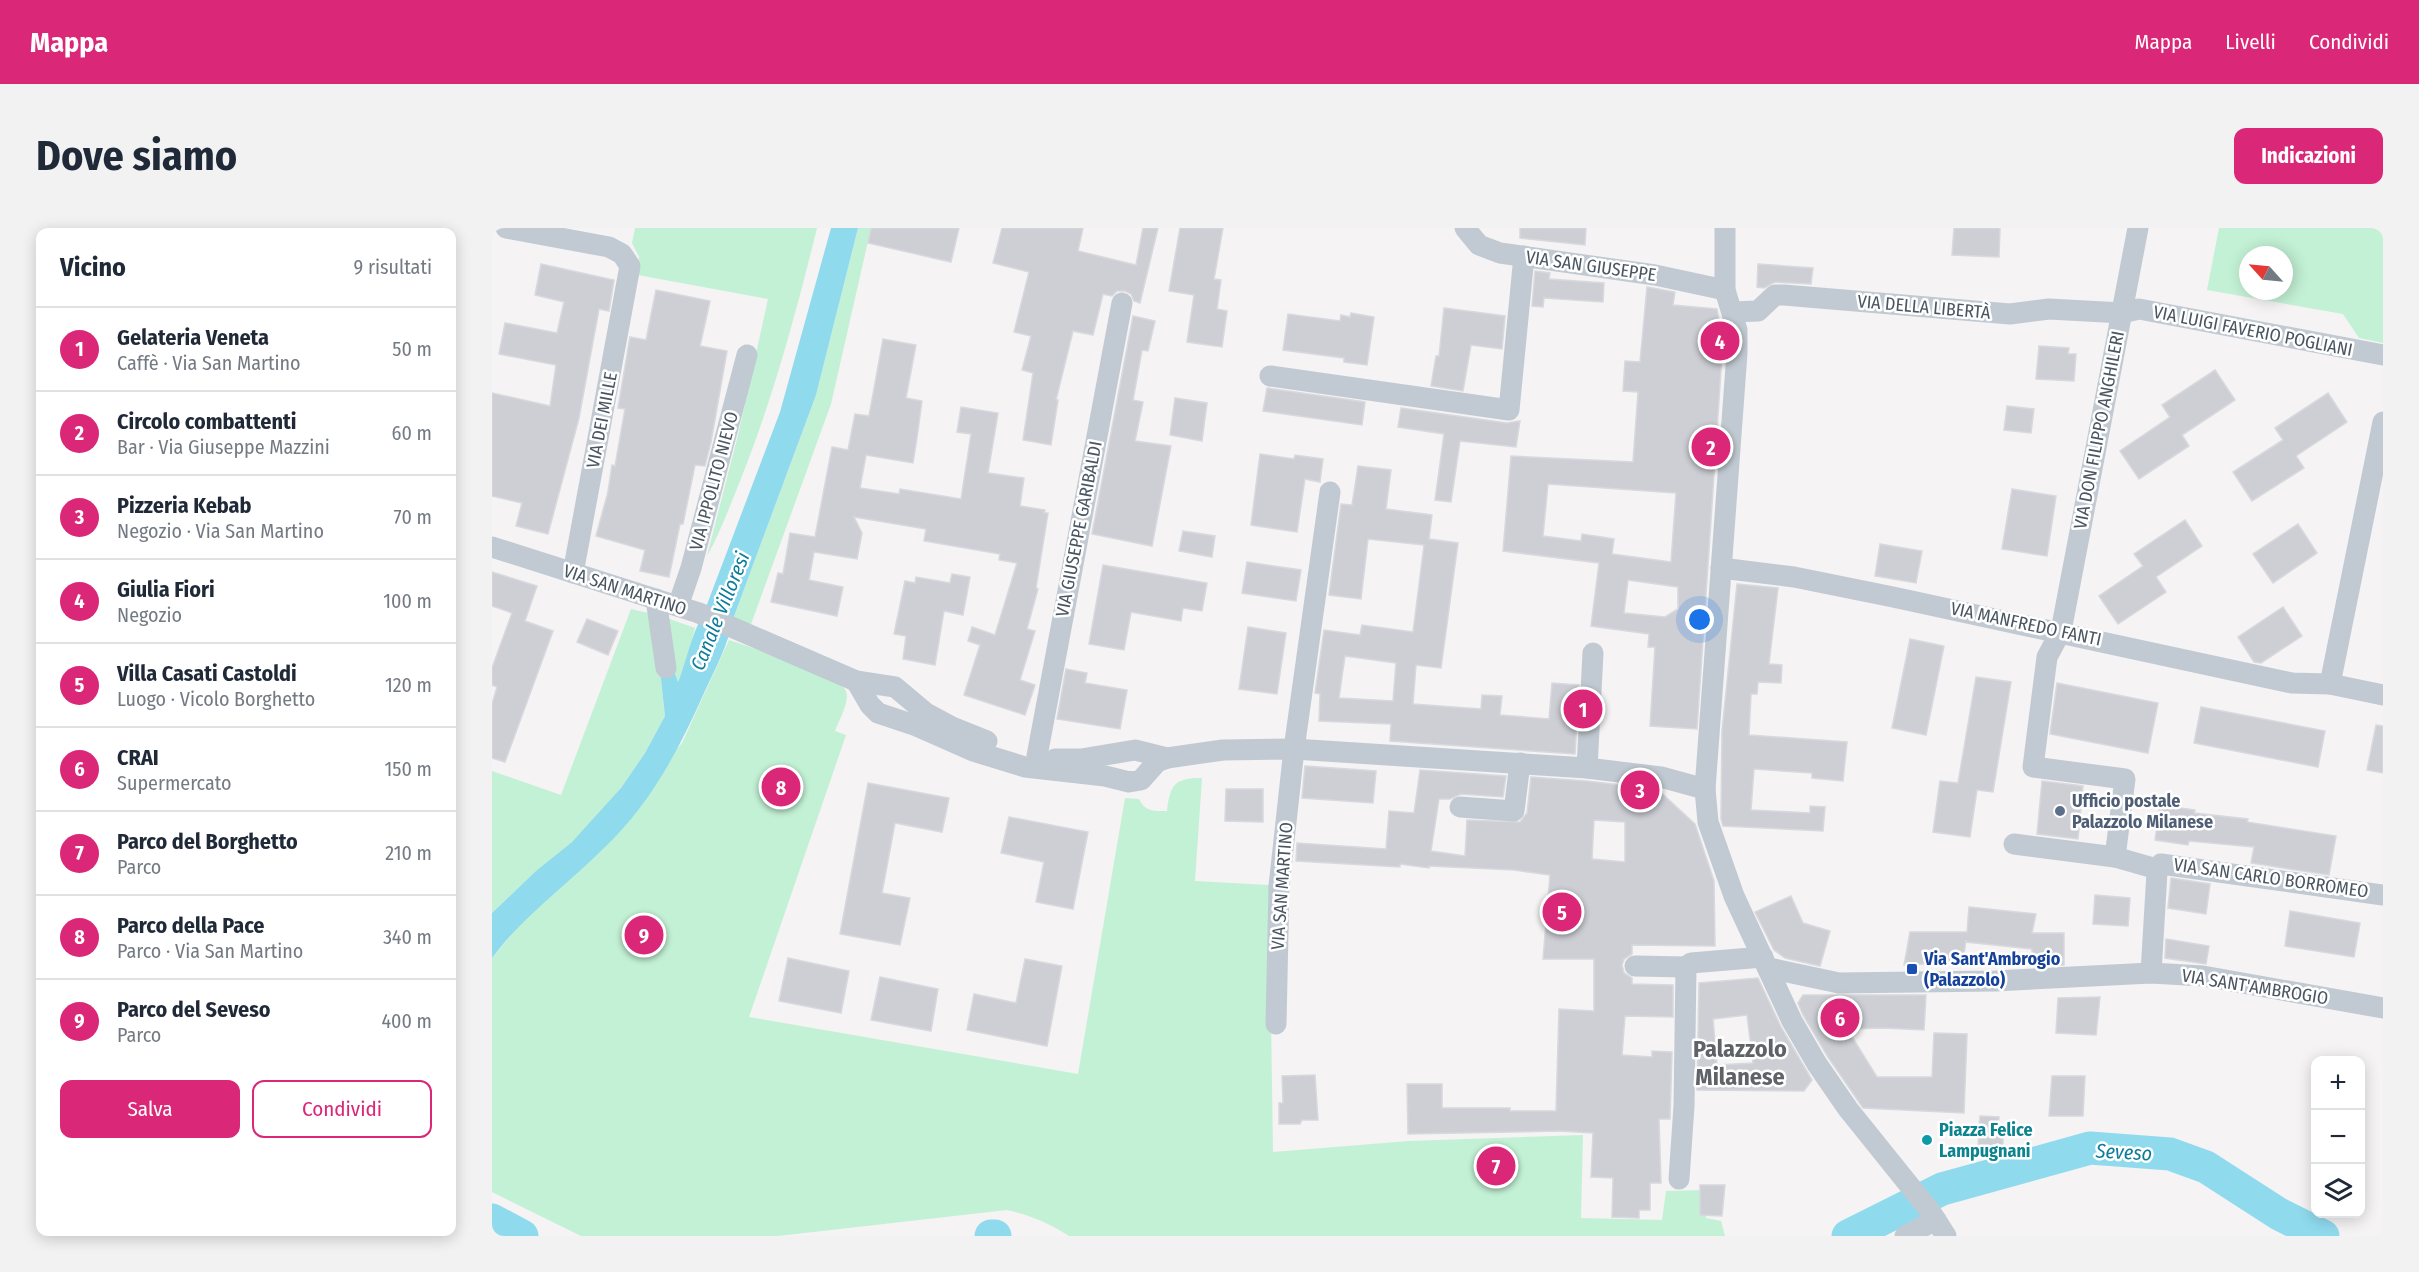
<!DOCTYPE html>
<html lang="it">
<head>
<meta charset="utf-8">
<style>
	:root { --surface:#fff; --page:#f2f2f3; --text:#1f2937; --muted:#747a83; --line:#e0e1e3; --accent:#db2777 }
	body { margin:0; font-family:"Fira Sans Condensed",sans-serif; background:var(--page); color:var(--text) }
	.controls { position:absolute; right:18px; bottom:18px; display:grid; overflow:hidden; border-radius:12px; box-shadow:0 3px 15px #0003 }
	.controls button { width:54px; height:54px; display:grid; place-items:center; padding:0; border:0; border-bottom:2px solid var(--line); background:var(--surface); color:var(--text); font:30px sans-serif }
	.compass { position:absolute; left:1747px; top:18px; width:54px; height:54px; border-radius:50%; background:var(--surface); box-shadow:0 3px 15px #0003; rotate:297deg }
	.you { position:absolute; left:1208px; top:392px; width:21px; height:21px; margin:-15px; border:4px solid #fff; border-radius:50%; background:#1a73e8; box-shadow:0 0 0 9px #1a73e833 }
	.badge { display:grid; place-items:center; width:39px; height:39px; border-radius:50%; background:var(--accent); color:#fff; font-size:20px; font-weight:700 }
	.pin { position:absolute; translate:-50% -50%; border:3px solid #fff; box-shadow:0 2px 6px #0006 }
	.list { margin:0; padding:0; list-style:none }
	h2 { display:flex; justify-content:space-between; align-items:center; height:78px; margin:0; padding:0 24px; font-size:26px }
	h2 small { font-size:20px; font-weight:400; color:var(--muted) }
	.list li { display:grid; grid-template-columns:39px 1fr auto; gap:18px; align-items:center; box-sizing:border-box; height:84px; padding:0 24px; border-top:2px solid var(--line) }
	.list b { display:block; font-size:22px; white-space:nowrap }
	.list p { margin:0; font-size:20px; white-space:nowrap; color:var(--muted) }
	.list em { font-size:20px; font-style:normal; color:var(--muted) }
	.actions { display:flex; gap:12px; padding:18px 24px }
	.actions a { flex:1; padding:14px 0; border:2px solid var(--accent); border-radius:12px; text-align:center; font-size:21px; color:var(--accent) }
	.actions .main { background:var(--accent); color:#fff }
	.icon { flex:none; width:33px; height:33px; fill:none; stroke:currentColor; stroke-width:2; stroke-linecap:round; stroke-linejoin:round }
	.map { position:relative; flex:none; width:1891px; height:1008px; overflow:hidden; border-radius:12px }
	header { display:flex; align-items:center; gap:36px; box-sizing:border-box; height:84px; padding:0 30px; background:var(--accent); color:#fff }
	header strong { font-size:28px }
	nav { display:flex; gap:33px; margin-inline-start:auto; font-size:21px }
	.intro { display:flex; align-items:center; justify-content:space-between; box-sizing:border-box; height:144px; padding:0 36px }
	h1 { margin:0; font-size:42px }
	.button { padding:15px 27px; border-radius:12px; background:var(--accent); color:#fff; font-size:21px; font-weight:700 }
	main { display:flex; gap:36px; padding:0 36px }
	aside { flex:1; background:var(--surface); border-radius:12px; box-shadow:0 3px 15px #0003 }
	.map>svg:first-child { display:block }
	.green { fill:#c3f1d5; fill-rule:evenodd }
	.water { fill:#90daee }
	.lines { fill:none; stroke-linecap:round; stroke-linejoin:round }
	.stream { stroke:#90daee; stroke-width:5 }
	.river { stroke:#90daee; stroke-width:33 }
	.building { fill:#cdcfd5; stroke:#d7d9de; stroke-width:1.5; fill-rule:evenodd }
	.minor { stroke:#c1cad2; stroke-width:21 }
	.service-dot { fill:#5c6f8a; stroke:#fff; stroke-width:2 }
	.transit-dot { fill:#1a4fb4; stroke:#fff; stroke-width:2 }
	.culture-dot { fill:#0f9aa8; stroke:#fff; stroke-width:2 }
	.labels { text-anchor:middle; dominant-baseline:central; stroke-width:5; stroke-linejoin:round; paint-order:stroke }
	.street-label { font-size:18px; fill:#4a5661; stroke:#fff }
	.service-label { font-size:18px; font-weight:bold; fill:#4e5e75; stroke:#fff; text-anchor:start }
	.transit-label { font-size:18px; font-weight:bold; fill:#164399; stroke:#fff; text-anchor:start }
	.culture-label { font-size:18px; font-weight:bold; fill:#0d838f; stroke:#fff; text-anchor:start }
	.water-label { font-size:20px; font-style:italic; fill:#0c7c9b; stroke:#fff }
	.district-label { font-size:24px; font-weight:bold; fill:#5f6368; stroke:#fff }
</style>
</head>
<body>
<header>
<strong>Mappa</strong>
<nav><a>Mappa</a><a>Livelli</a><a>Condividi</a></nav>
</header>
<div class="intro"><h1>Dove siamo</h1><a class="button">Indicazioni</a></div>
<main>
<aside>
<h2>Vicino<small>9 risultati</small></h2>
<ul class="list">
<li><span class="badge">1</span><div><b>Gelateria Veneta</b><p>Caffè · Via San Martino</p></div><em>50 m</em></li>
<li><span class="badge">2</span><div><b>Circolo combattenti</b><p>Bar · Via Giuseppe Mazzini</p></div><em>60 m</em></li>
<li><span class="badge">3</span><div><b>Pizzeria Kebab</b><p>Negozio · Via San Martino</p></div><em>70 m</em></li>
<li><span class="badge">4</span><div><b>Giulia Fiori</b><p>Negozio</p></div><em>100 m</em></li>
<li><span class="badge">5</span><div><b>Villa Casati Castoldi</b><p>Luogo · Vicolo Borghetto</p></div><em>120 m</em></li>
<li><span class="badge">6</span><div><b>CRAI</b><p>Supermercato</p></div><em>150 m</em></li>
<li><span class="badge">7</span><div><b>Parco del Borghetto</b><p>Parco</p></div><em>210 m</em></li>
<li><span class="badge">8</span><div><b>Parco della Pace</b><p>Parco · Via San Martino</p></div><em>340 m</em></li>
<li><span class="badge">9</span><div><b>Parco del Seveso</b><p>Parco</p></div><em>400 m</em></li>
</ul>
<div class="actions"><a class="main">Salva</a><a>Condividi</a></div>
</aside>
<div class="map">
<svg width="1891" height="1008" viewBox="0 0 1891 1008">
	<rect width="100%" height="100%" fill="#f5f3f3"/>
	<!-- green -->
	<g class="green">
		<path d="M143,0h182c-21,85 -43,167 -75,248 -11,27 -21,55 -35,80l32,-125 29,-132 -130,-24 1,-18 -7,-14z"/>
		<path d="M366,0h13l-40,176 -81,223 -17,-8 83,-224z"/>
		<path d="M1727,0h164v115l-24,-5 -16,-24 -136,-24zM1756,27h36v36h-36z"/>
		<path d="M139,381l17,4 12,57 5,46 -20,37 -24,35 -20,24 -29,30 -35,28 -45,43v-142l69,24z"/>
		<path d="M172,389l31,11 -8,32 -10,23 -5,-17z"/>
		<path d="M237,412c20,7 110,34 117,51 4,11 -7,29 -11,40l11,4 -97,282 329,57 47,-276 14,1c6,13 15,12 28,12 3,-26 7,-33 35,-33l-7,103 74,4 4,267 136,-11 174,-6 -2,83 81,2 4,-29 39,-1 1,28 15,3 4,15h-656c-20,-13 -39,-21 -62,-26l-229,26h-197l-89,-44v-234l30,-36 30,-28 130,-151z"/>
	</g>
	<!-- water -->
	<path class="water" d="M339,0h27l-42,167 -83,224c-5,26 -17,48 -28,72 -27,60 -54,113 -103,159 -37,37 -79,66 -110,108v-45l45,-43 35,-28 49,-54 24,-35 20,-37 -5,-46 12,-4 6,16c9,-22 13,-47 25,-67l77,-203z"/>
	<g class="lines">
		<!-- stream -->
		<path class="stream" d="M22,1008l5,-2"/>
		<!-- river -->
		<g class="river">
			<path d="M0,992l30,16"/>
			<path d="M499,1008h4"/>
			<path d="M1356,1008l94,-47 148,-41 80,6 36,13 73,47 44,22"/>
		</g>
	</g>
	<!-- building -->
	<g class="building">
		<path d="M379,0h88l-8,34 -83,-19z"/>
		<path d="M510,0h81l-5,23 58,14 7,-37h15l-18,75 -6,-2 -3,-7 -6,-3h-8l-5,5 -9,-2 -10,41 -20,-4 -17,69h2l-7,45 -28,-5 10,-67 -11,-3 9,-34 -17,-4 15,-60 -36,-9z"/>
		<path d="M688,0h43l-9,51 7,1 -4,29 10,2 -5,36 -35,-5 7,-47 -25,-4z"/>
		<path d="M1028,0h66l-1,17 -65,-7z"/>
		<path d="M1462,0h46l-1,29 -47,-2z"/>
		<path d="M49,36l73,16 -5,31 -10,-2 -20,109 -31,116 -32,-8 6,-23 -30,-7v-103l58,13 6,-41 -57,-11 6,-31 52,10 7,-31 -29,-7z"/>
		<path d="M1266,36l55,4 -2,16 -36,-2 -11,6 -7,-1z"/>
		<path d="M1043,43l15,2 -1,6 55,4 -1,19 -59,-4 -1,9 -11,-1z"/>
		<path d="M1155,59l28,5 -2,13 44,4 6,31 -26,389 -47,-3 5,-79h-7l1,-13 -58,-8 8,-63 -96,-12 8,-95 122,6 5,-70 -15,-1 2,-30 15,1zM1056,256l128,9 -5,69 -59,-8 2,-15 -32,-5 -1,7 -38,-5zM1136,352l50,7v22l-13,8 -41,-4z"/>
		<path d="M164,62l54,11 -10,45 27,5 -16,91 -6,24 -10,-1 -12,59h-3l-11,53 -29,-6 5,-21 -49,-14 12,-44 4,-27 3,1 10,-57 -7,-1 12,-71 16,3z"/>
		<path d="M952,80l61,8 -3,33 -31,-4 -8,46 -32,-5 5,-30h3z"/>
		<path d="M859,85l23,4 -7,48 -23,-3v-4l-61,-8 5,-36 52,7 1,-6 9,2z"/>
		<path d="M641,88l22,5 -7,30 -6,-1 -9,50 10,2 -8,39 36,5 -19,100 -60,-12z"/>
		<path d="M391,111l33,6 -10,53 16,3 -5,37 -4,25 -47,-8 -6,33 39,6 1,-5 61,10 10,-65 -14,-2 4,-25 37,6 -10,60 36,5 -4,28 25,4 -1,3h4l-12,75 2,1 -11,40 8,2 -15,49 15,5 -10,30 -61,-20 16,-50 -12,-4 4,-14 23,8 22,-72 -18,-3 1,-6 -76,-13 2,-12 -72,-12 8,16 -5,26 -43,-7 -5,28 34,7 -6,29 -66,-14 7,-29 5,1 7,-41 25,4 17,-90 16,3 7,-36 14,2z"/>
		<path d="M1547,118l30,2 -1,6h8l-2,27 -38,-2z"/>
		<path d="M1723,142l20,30 -53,35 7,11 -50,33 -19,-28 50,-34 -8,-12z"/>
		<path d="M775,160l98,14 -3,23 -99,-14z"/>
		<path d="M1836,165l19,29 -51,34 8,12 -52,33 -19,-29 50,-32 -8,-12z"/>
		<path d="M683,170l32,5 -5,38 -32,-6z"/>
		<path d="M1515,178l27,3 -3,24 -27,-3z"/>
		<path d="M909,180l106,15 13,-2 -4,26 -56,-6 -9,61 -16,-2 9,-66 -46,-7z"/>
		<path d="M768,226l34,5 1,-4 28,4 -3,23 -15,-3 -8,53 -46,-7z"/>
		<path d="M866,238l33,4 -5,39 46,6 -3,24 29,4 -17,125 -25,-3 -3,39 68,5 1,-14 20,1 -2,19 49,4 3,-36 27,2 -4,69 -185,-13 1,-17 -72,-3 1,-27 -5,-1 9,-63 36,5 2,-10 51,7 11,-87 -56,-6 -7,60 -32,-4 12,-91 11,1zM853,428l51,7 -3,38 -54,-3z"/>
		<path d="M1520,261l44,7 -9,60 -45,-7z"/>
		<path d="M1693,292l17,26 -46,31 10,15 -48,32 -19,-28 44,-30 -9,-12z"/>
		<path d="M1806,296l19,29 -44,30 -20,-29z"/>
		<path d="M691,303l32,5 -3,21 -33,-6z"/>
		<path d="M1388,316l42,7 -6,32 -41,-7z"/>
		<path d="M755,334l54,8 -5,31 -54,-8z"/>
		<path d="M611,337l104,18 -5,28 -19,-3 -2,13 -50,-9 -7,38 -35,-6z"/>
		<path d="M0,344l45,14 -12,35 28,10 -48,131 -13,-4v-54l5,-17 -5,-2v-17l20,-55 -20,-7z"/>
		<path d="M460,346l18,3 -7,38 -19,-4 -9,54 -32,-6 3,-23 -12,-2 11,-53 10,2 1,-6 34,6z"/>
		<path d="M1245,356l41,4 -9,76 13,1 -1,18 -23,-1 -1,12h-6l-2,41 98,7 -4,39 -31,-3v-5l-58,-4 -3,41 59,3v-7l15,1 -2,24 -100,-5 -2,-7 1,-88z"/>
		<path d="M1791,379l19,29 -41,27 -7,-1 -16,-25z"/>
		<path d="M95,391l31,12 -10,24 -31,-13z"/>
		<path d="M756,399l38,6 -9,61 -38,-5z"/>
		<path d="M1418,411l34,7 -18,89 -34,-7z"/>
		<path d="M574,441l21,4 -2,10 42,7 -7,39 -63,-10z"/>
		<path d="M1484,449l35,5 -18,110 -16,-2 -7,47 -37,-5 7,-51 18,2z"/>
		<path d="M1565,455l101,20 -10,50 -98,-19z"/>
		<path d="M1709,479l124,24 -7,36 -124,-24z"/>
		<path d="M1884,497l7,1v47l-16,-3z"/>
		<path d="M813,538l71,5 -3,32 -71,-5z"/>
		<path d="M928,542l86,6 -3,21 -42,-3 -11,5h-11l-8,52 34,5 2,-36 53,2 7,-9 4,-36 55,4 71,8 38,35 19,57 1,65 -83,-1v9l-8,5 -2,6 2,8 8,5v6l41,1v32l-48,-1 -3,39 30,2v-6l20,1 -2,67h-11l2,64h-11v27h-11v8l-27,-1 1,-39 -22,-1 2,-44 -34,-2 -151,3 -1,-50h35v24h68v3h46l3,-102 35,2v-52h-51l7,-84 -36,-5 -85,-4v2l-29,-4v3l-104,-6 1,-18 89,6 3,-38 25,2zM1102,592l31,2v40l-33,-3z"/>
		<path d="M1550,553l41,5 -5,53 -41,-5z"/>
		<path d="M376,555l81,15 -7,34 -47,-9 -13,70 28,5 -10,47 -60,-11z"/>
		<path d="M734,561h37v33l-38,-1z"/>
		<path d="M1668,577l35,5 -1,3 54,6 -1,3 89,14 -7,39 -78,-12 3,-16 -65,-6 -1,4 -33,-5z"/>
		<path d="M517,589l79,15 -15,77 -37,-7 8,-40 -43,-9z"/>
		<path d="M1679,650l39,6 -4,30 -38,-6z"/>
		<path d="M1603,667l35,3 -2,28 -35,-2z"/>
		<path d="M1299,668l12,27 27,8 -10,35 -35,-8 -11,-8 -19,-38z"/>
		<path d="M1477,679l67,7 -4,19h32v32l-32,1v-17l-66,-7v-2l-3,22 -59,3 6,-33h57z"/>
		<path d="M1798,683l70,12 -6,34 -69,-11z"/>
		<path d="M1674,711l43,7 -3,18 -41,-6z"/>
		<path d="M296,730l61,13 -8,42 -62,-12z"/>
		<path d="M533,731l37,7 -15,80 -80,-16 7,-36 42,9z"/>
		<path d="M388,749l58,12 -7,42 -60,-11z"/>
		<path d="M1266,750l23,49 31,53 -8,11 -107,-1 2,-107zM1255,787l6,48 -36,2 -4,-46z"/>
		<path d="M1311,767h123l-2,35 -40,-2 -37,1 30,48h55l2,-44 33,1 -3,79 -101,-5 -35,-51 -25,-42 -5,-12z"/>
		<path d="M1608,769l-4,38 -40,-2 2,-35z"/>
		<path d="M823,847l3,45h-16l-2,4h-21v-21h4l-1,-27z"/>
		<path d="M1560,848h33l-2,40h-34z"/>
		<path d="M1488,888l19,1 -1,10 5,1v19h-25z"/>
		<path d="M1208,957h25l-3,31 -22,-1z"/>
	</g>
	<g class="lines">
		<!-- minor -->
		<g class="minor">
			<path d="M14,0l103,19 13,7 8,12 -57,307"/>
			<path d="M973,0l14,17 21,8 155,22 70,15"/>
			<path d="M1233,0v62l12,40v23l-32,436 3,33 26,74 58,125 25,43 31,45 82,102 16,25"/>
			<path d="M1240,84l26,-1 17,-16h9l226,19 39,-5 73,4 17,-4 244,46"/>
			<path d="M778,148l239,34 15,-154"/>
			<path d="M1891,194l-53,262 53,11"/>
			<path d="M0,319l207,66 157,68 39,6 31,26 26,14 35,14"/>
			<path d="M1229,340l73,9 99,20 399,86 38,1"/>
			<path d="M164,371l10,69"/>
			<path d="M186,378l13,-38 56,-213"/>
			<path d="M364,453l14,24 8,8 36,12 59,26 52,16 80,9 24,6 12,-2 16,-18 10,-4 56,-8 71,-1 293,19 74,9 44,12"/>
			<path d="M545,528l85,-453"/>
			<path d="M563,531h26l54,-9 32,8"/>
			<path d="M1095,540l6,-115"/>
			<path d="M968,579l54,4 6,-48"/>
			<path d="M1522,616l101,13 10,-78 -92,-12 14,-110 14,-26 77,-403"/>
			<path d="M1623,629l42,12"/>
			<path d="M1143,738l51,1"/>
			<path d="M1277,740l70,15 156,-2 156,-8 52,3 180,32"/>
			<path d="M1659,745l6,-101 4,-8 222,31"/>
			<path d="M784,796l3,-138 15,-137 36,-257"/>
			<path d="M1187,951l5,-73 2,-139 5,-4 72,-6"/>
			<path d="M1413,1008l31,-16"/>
		</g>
	</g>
	<!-- markers -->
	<circle class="service-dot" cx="1568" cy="583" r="6"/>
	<rect class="transit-dot" x="1414" y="735" width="12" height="12" rx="3"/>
	<circle class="culture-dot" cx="1435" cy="912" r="6"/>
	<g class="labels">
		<!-- street labels -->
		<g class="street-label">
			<text transform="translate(1099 38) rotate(8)">VIA SAN GIUSEPPE</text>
			<text transform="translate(1432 79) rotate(5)">VIA DELLA LIBERTÀ</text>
			<text transform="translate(1761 103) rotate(11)">VIA LUIGI FAVERIO POGLIANI</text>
			<text transform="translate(110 192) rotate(-79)">VIA DEI MILLE</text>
			<text transform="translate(1607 202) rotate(-79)">VIA DON FILIPPO ANGHILERI</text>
			<text transform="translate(222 253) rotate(-75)">VIA IPPOLITO NIEVO</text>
			<text transform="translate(587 301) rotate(-79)">VIA GIUSEPPE GARIBALDI</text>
			<text transform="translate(133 362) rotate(18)">VIA SAN MARTINO</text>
			<text transform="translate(1534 396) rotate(12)">VIA MANFREDO FANTI</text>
			<text transform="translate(1779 650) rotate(8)">VIA SAN CARLO BORROMEO</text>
			<text transform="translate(790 658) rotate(-86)">VIA SAN MARTINO</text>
			<text transform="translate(1763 759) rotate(9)">VIA SANT'AMBROGIO</text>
		</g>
		<!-- service labels -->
		<g class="service-label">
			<text x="1580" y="573">Ufficio postale<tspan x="1580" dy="21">Palazzolo Milanese</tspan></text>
		</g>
		<!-- transit labels -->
		<g class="transit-label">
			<text x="1432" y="731">Via Sant'Ambrogio<tspan x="1432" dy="21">(Palazzolo)</tspan></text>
		</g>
		<!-- culture labels -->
		<g class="culture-label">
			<text x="1447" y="902">Piazza Felice<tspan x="1447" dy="21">Lampugnani</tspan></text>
		</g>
		<!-- water labels -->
		<g class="water-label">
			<text transform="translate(228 383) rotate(-68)">Canale Villoresi</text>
			<text transform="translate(1632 924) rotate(3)">Seveso</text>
		</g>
		<!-- district labels -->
		<g class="district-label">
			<text x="1248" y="821">Palazzolo<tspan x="1248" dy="28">Milanese</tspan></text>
		</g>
	</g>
</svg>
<div class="controls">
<button>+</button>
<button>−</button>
<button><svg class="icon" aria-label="layers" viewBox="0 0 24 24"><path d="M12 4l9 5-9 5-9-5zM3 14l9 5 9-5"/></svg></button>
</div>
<svg class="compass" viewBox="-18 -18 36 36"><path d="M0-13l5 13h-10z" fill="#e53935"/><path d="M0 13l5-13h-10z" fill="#747a83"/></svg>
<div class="you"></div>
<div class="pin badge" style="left:1091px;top:481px">1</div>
<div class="pin badge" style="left:1219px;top:219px">2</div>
<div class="pin badge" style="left:1148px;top:562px">3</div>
<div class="pin badge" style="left:1228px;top:113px">4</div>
<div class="pin badge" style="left:1070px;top:684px">5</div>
<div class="pin badge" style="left:1348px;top:790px">6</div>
<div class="pin badge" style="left:1004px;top:938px">7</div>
<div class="pin badge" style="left:289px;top:559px">8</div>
<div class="pin badge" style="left:152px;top:707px">9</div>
</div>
</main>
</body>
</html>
